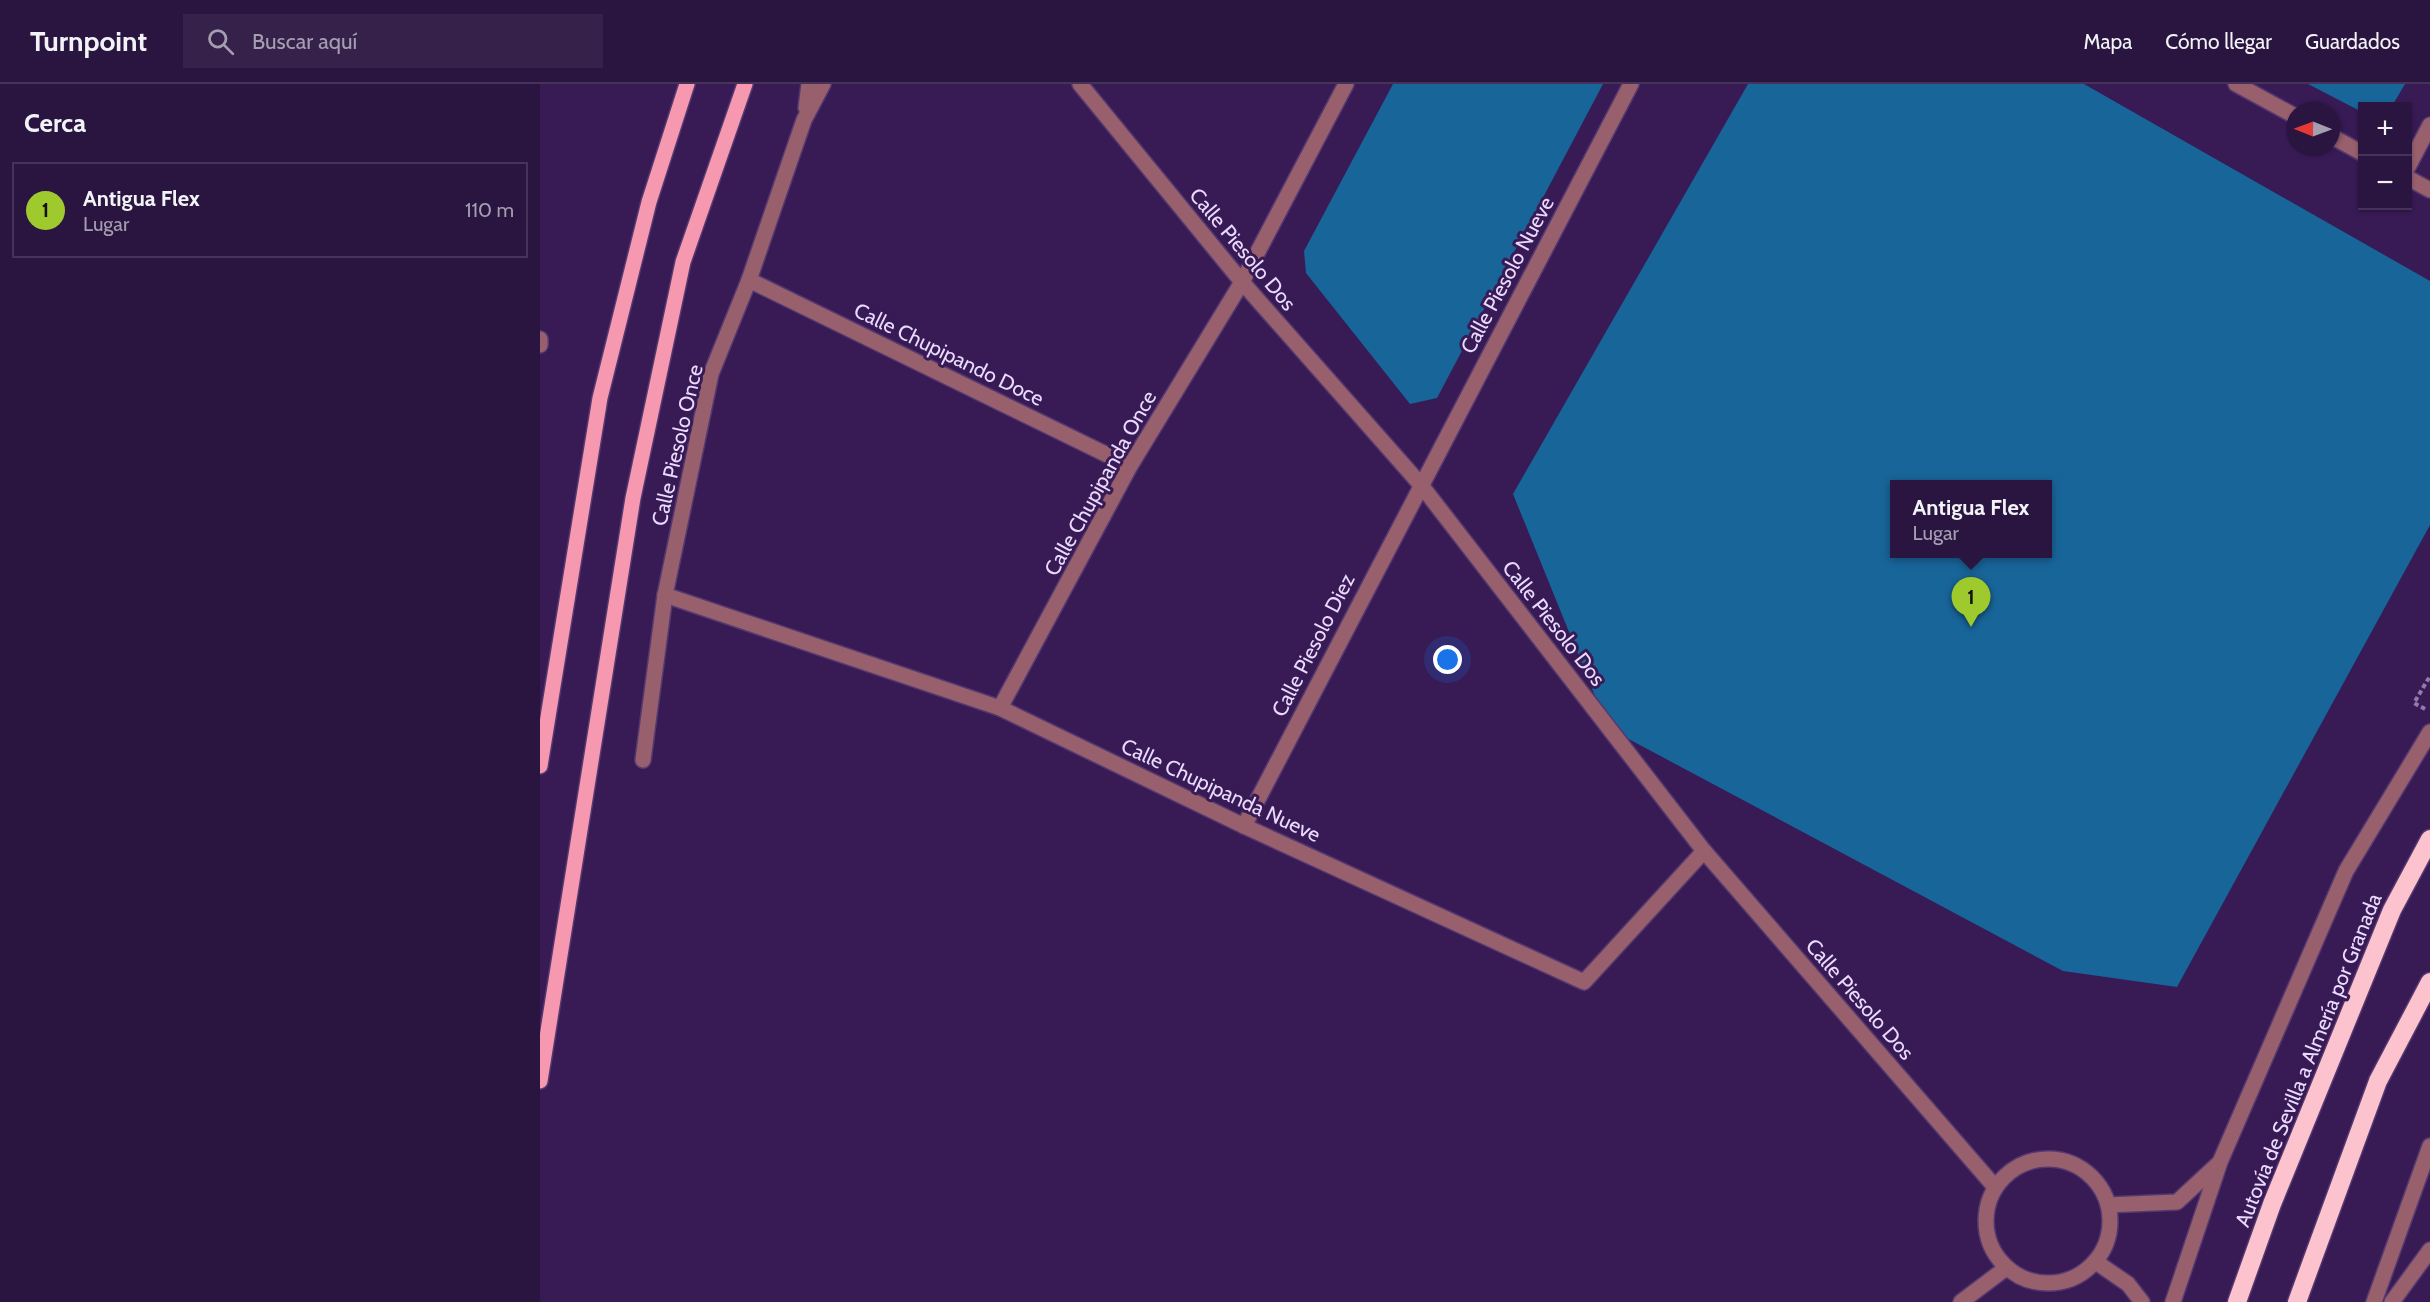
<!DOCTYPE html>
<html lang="es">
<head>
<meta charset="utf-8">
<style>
	:root { --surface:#2a1440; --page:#36214b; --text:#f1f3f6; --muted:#a59eb1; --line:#463359; --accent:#9eca2e }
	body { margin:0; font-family:Cabin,sans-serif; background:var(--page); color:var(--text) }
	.controls { position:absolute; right:18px; top:18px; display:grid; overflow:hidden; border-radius:0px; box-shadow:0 2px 4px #0004 }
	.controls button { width:54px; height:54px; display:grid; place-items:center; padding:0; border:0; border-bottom:2px solid var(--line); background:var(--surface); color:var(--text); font:30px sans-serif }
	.compass { position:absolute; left:1746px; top:18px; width:54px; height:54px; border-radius:50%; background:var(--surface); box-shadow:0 2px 4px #0004; rotate:271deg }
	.you { position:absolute; left:908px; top:576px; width:21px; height:21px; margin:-15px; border:4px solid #fff; border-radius:50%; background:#1a73e8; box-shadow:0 0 0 9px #1a73e833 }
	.badge { display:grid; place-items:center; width:39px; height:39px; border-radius:50%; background:var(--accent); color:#111; font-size:20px; font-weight:700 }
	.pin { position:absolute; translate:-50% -50px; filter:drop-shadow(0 2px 3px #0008) }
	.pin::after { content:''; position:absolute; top:32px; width:21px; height:18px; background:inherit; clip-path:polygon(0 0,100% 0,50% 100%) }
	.popup { position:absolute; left:1350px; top:396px; width:162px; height:78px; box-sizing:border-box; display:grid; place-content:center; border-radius:0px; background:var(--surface); filter:drop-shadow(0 2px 4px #0005); font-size:20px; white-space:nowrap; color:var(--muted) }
	.popup b { font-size:22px; color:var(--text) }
	.popup::after { content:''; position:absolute; left:50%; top:100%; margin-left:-12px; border:12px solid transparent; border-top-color:var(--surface) }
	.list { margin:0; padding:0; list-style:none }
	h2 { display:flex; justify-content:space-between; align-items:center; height:78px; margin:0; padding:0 24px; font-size:26px }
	h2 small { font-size:20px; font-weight:400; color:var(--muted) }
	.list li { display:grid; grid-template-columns:39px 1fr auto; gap:18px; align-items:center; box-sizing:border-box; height:96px; margin:0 12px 12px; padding:0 12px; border:2px solid var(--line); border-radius:0px }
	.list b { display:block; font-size:22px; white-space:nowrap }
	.list p { margin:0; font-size:20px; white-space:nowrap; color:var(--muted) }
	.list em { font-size:20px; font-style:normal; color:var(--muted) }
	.icon { flex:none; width:33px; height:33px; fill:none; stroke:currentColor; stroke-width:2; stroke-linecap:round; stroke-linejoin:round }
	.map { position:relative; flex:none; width:1890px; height:1218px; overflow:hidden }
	header { display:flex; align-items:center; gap:36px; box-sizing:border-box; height:84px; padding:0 30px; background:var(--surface); border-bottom:2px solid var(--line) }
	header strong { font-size:28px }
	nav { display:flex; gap:33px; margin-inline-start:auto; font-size:21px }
	.search { width:420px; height:54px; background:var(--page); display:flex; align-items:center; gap:15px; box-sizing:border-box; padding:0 21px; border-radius:0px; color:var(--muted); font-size:22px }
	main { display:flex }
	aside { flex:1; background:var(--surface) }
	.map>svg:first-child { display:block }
	.building { fill:#18659a; fill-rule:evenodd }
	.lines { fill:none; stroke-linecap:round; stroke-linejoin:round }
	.minor-casing { stroke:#543970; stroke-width:18 }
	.major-casing { stroke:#543970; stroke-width:18 }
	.highway-casing { stroke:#543970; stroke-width:21 }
	.path { stroke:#907aa9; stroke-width:4; stroke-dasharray:4.5 3; stroke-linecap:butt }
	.minor { stroke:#985f6d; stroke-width:15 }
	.major { stroke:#f698af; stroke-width:15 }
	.highway { stroke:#fcc2ce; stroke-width:18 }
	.labels { text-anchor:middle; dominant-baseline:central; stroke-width:6; stroke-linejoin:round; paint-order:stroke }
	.street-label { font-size:21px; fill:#e9dafe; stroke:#381a55 }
</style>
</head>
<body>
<header>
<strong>Turnpoint</strong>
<div class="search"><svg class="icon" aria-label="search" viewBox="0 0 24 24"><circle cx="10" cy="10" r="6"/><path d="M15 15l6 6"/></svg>Buscar aquí</div>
<nav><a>Mapa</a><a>Cómo llegar</a><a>Guardados</a></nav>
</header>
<main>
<aside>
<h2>Cerca<small></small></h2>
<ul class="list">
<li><span class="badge">1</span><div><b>Antigua Flex</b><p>Lugar</p></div><em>110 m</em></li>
</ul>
</aside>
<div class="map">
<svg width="1890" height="1218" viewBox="0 0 1890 1218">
	<rect width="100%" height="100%" fill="#381a55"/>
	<!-- building -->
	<g class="building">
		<path d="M853,0h210l-166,314 -27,6 -104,-131 -2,-22z"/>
		<path d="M1208,0h336l346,197v244l-253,462 -114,-16 -455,-243 -95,-234zM1354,400h154v70h-154z"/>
		<path d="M1768,0h97l-13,22h-30v6z"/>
	</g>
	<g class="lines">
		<defs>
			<g id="minor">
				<path d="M540,0l162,198 179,203 283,366 291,336"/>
				<path d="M1696,0l59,32"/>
				<path d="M266,24l3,-24"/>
				<path d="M1791,52l31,17"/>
				<path d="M1868,83l22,-42"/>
				<path d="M1868,94l22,12"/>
				<path d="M209,196l381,186"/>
				<path d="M0,255v6"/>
				<path d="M125,511l335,113 244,118 340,156 120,-131"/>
				<path d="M460,624l130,-242 112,-184 104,-198"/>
				<path d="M103,676l22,-165 46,-221 38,-94 55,-160 19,-36"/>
				<path d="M704,742l387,-742"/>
				<circle cx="1508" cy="1137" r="62"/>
				<path d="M1568,1121l69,-3 41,-38"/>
				<path d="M1556,1178l32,22 14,18"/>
				<path d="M1421,1218l45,-34"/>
				<path d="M1633,1218l47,-140 126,-291 84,-139"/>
				<path d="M1834,1218l56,-156"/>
				<path d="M1852,1218l38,-52"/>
			</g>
			<g id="major">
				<path d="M0,682l60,-368 49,-196 38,-118"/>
				<path d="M0,997l93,-583 50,-236 62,-178"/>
			</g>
			<g id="highway">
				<path d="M1697,1218l35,-98 120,-294 38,-71"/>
				<path d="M1757,1218l81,-221 52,-99"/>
			</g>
		</defs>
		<!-- minor casing -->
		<use href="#minor" class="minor-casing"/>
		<!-- major casing -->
		<use href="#major" class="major-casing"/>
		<!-- highway casing -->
		<use href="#highway" class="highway-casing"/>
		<!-- path -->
		<path class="path" d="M1885,625l-11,-6 16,-27"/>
		<!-- minor -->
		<use href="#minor" class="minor"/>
		<!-- major -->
		<use href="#major" class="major"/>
		<!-- highway -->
		<use href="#highway" class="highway"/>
	</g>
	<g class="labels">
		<!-- street labels -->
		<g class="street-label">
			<text transform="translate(703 165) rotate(50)">Calle Piesolo Dos</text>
			<text transform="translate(967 191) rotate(-62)">Calle Piesolo Nueve</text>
			<text transform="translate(409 270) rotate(26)">Calle Chupipando Doce</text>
			<text transform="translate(137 361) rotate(-77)">Calle Piesolo Once</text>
			<text transform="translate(560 399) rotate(-61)">Calle Chupipanda Once</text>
			<text transform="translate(1014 539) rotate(52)">Calle Piesolo Dos</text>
			<text transform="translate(773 561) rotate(-63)">Calle Piesolo Diez</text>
			<text transform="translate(681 706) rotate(25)">Calle Chupipanda Nueve</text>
			<text transform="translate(1320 915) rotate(49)">Calle Piesolo Dos</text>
			<text transform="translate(1768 976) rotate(-68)">Autovía de Sevilla a Almería por Granada</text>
		</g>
	</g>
</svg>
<div class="controls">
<button>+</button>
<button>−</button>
</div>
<svg class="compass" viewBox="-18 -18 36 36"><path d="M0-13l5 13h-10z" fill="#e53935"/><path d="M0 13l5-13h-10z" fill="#a59eb1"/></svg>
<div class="you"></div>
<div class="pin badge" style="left:1431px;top:543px">1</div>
<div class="popup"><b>Antigua Flex</b>Lugar</div>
</div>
</main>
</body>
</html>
